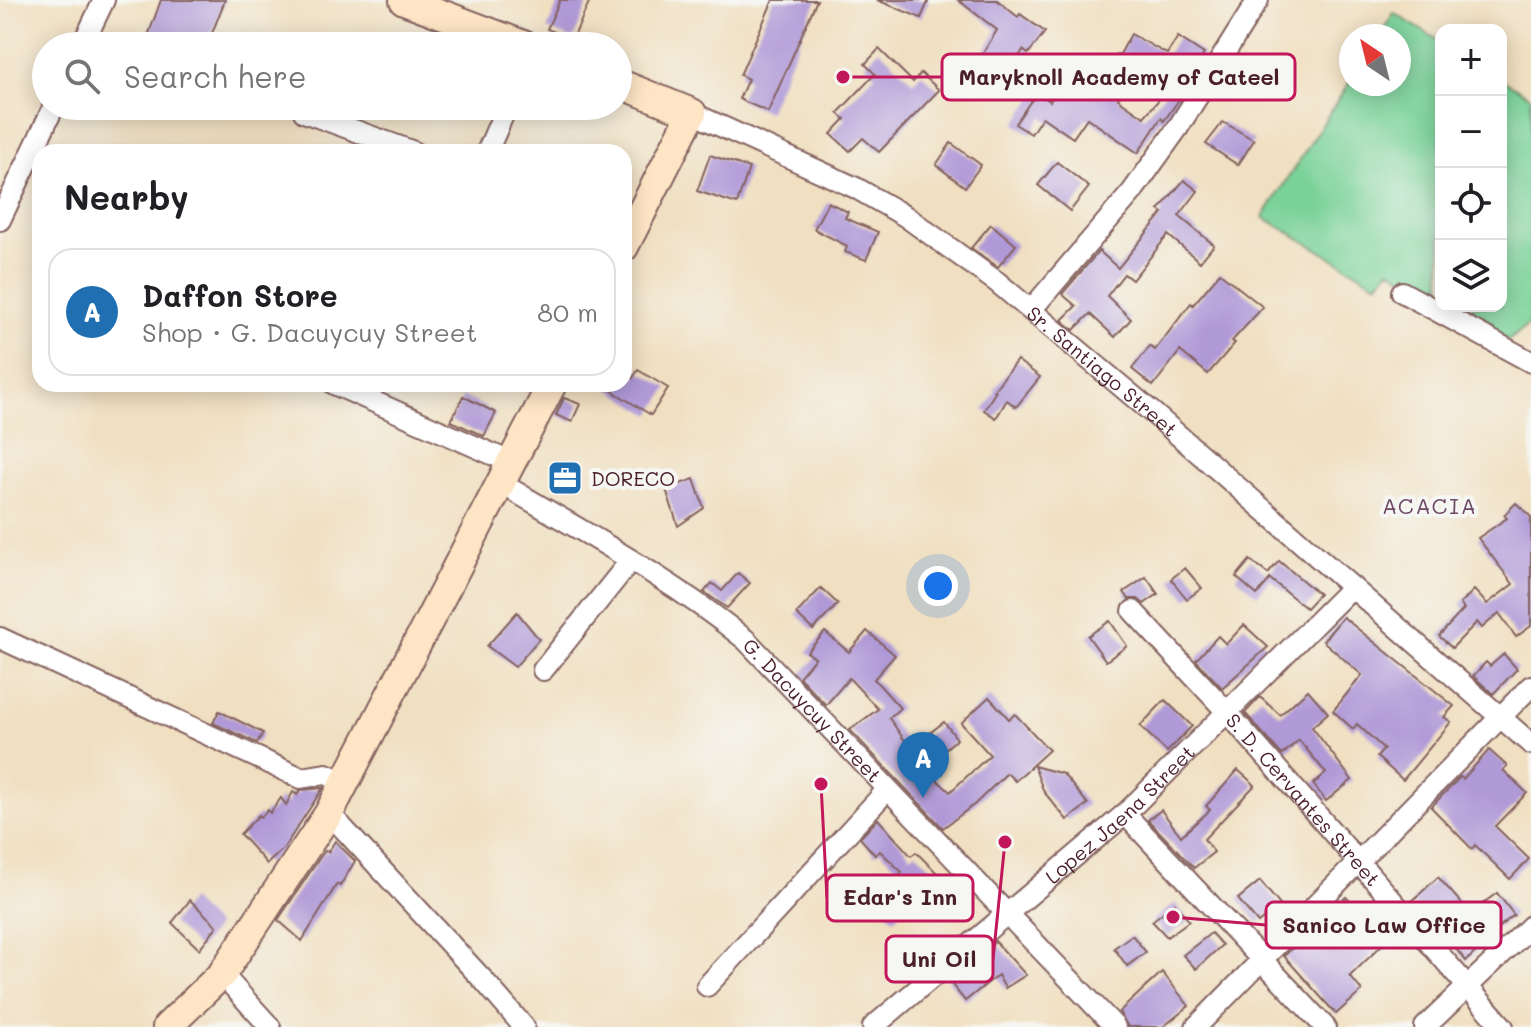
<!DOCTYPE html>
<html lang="en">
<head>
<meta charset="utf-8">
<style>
	:root { --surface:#fff; --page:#f6f6f6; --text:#202124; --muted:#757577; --line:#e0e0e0; --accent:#1f6fb2 }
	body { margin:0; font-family:Mali,sans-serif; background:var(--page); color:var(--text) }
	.controls { position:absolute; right:24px; top:24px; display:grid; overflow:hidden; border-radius:16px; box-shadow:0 4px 20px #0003 }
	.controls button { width:72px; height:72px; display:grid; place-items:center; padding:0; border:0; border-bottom:2px solid var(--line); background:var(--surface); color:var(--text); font:40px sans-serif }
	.compass { position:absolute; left:1339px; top:24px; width:72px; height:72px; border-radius:50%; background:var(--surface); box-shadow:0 4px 20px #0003; rotate:325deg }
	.you { position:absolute; left:938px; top:586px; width:28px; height:28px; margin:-20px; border:6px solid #fff; border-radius:50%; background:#1a73e8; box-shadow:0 0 0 12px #1a73e833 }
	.badge { display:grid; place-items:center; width:52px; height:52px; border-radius:50%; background:var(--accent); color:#fff; font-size:26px; font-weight:700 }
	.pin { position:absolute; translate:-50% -66px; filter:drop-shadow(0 2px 4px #0008) }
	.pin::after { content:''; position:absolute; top:42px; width:28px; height:24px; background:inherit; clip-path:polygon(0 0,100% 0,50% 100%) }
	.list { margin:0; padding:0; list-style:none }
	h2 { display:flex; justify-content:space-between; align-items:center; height:104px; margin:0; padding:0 32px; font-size:34px }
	h2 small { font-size:26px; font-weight:400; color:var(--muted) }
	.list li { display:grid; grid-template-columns:52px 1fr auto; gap:24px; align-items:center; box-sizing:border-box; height:128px; margin:0 16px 16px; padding:0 16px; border:2px solid var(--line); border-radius:24px }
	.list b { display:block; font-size:30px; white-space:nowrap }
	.list p { margin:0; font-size:26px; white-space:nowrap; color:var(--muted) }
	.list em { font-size:26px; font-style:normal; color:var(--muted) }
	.icon { flex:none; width:44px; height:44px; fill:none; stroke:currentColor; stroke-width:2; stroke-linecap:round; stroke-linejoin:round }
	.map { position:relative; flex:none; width:1531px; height:1027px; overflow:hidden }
	.search { position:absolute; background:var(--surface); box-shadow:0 4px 20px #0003; left:32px; top:32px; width:600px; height:88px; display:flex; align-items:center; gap:20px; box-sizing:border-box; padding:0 28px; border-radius:44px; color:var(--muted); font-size:30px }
	.panel { position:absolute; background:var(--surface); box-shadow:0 4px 20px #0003; left:32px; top:144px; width:600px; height:248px; border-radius:24px }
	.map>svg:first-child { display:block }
	.green { fill:#79d298; stroke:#627862; stroke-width:2 }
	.building { fill:#b099d7 }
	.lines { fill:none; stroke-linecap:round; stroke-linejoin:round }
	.street-casing { stroke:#84625f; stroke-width:24 }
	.secondary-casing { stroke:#84625f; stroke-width:32 }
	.street { stroke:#fff; stroke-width:20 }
	.secondary { stroke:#fde5c5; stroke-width:28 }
	.labels { text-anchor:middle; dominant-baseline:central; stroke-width:8; stroke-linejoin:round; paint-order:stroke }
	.street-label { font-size:20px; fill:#4a1f2b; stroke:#f6f6f2 }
	.poi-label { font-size:20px; fill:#4a1f2b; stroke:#f6f6f2; text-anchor:start }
	.neighbourhood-label { font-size:22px; letter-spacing:2px; fill:#6e4a67; stroke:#f6f6f2 }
	.leader { fill:none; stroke:#c2185b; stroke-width:3 }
	.callout-dot { fill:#c2185b; stroke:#f6f6f2; stroke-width:3 }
	.callout { fill:#f6f6f2; stroke:#c2185b; stroke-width:3 }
	.callout-label { font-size:22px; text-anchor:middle; font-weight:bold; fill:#4a1f2b }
</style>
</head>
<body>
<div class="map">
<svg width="1531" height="1027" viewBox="0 0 1531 1027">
	<rect width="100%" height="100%" fill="#f6f6f2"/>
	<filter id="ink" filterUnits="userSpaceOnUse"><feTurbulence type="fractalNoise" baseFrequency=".0125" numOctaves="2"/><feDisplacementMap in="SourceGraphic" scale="16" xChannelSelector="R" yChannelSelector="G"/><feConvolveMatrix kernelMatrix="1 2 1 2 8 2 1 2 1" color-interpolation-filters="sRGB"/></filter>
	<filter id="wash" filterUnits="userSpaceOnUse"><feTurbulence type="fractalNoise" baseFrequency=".006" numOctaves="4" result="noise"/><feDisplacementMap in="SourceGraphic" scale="32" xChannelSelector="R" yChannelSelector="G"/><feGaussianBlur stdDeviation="1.8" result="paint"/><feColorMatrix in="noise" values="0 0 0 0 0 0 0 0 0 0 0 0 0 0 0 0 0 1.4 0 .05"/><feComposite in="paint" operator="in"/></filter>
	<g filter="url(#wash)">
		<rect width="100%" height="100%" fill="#f0dfc0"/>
		<!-- green -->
		<g class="green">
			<path d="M1394,13l47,29v258l-51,-31 -13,15 -114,-67 88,-137v4h48v-48h-20z"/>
			<path d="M1501,79l30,18v226l-23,18 -58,-35h51z"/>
		</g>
		<g id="blocks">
			<!-- building -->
			<g class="building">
				<path d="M161,0h64l-18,46h-35l-24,-10z"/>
				<path d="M560,0h30l-17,39 -26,-10z"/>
				<path d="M773,0h44l-49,112 -29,-13 9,-20 -8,-4z"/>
				<path d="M877,0h52l-8,18z"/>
				<path d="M958,0h39l21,17 2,-3 25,18 -17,22 -5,-4 -26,43 -28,-16 28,-47z"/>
				<path d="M1131,34l36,20 11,-17 26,17 -21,33 -39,-25 -26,37 26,18 30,-35 11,9 -21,30 -3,-3 -23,35 -51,-35 -14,20 -31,-21 -11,17 -16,-10 22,-32 13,9 26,-37 22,15 19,-25 2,2z"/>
				<path d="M879,49l34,33 8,-9 18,17 -60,62 -16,-14 -13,13 -19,-17 14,-15 -7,-6 37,-39 -10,-10z"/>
				<path d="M1223,122l31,18 -16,25 -32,-21z"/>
				<path d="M951,143l30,22 -16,22 -29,-22z"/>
				<path d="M710,155l39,13 -12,36 -40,-13z"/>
				<path d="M1057,162l32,25 -19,24 -32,-26z"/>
				<path d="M1184,180l14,11 -19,25 35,29 -14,17 -32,-27 -36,45 -8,-6 -17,22 24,23 -16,18 -25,-23 -16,16 -12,-10 14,-14 -14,-12 37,-43 19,17 45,-55 -4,-3z"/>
				<path d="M828,202l20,10 -3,6 33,14 -12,28 -21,-8 2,-6 -33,-17z"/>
				<path d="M991,224l25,21 -18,22 -27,-19z"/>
				<path d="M1220,273l43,34 -31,34 3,2 -27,31 -28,-23 -27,35 -21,-17 18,-23 5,4 36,-47 2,2z"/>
				<path d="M1017,360l23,17 -24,30 -9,-7 -11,18 -12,-8 12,-19 -2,-1z"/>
				<path d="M638,370l30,18 -17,27 -50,-31h23v-11l9,5z"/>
				<path d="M463,396l33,17 -12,23 -33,-15z"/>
				<path d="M564,398l16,6 -8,18 -16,-7z"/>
				<path d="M694,479l10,29 -26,18 -12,-37z"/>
				<path d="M1516,503l15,14v109l-15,11 -17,-24 -17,15 -5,-6 -25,26 -13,-12 25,-27 -4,-5 14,-14 13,14 26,-20 -35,-46 29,-20 -3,-3z"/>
				<path d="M1250,560l18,14 11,-13 40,33 -13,14 -36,-29 -13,16 -21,-18z"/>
				<path d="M1185,568l17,20 -15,11 -16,-20z"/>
				<path d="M738,573l12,10 -23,25 -23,-16 8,-9 10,8z"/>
				<path d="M1146,577l12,17 -14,10 -6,-5h-9l-5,-7z"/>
				<path d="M821,588l17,16 -25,26 -17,-16z"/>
				<path d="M517,612l22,27 -24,28 -28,-21z"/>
				<path d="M1343,617l111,89 -10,11 7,5 -48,58 -26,-23 7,-8 -27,-25 -4,5 -20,-18 29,-36 -39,-34z"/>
				<path d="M1110,621l17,25 -21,15 -18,-25z"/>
				<path d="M1244,625l24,22 -46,41 -26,-28 22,-24 8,8z"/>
				<path d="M867,631l28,24 -21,24 26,29 -11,10 21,30 34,-26 13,17 -34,28 27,25 40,-37 -29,-32 28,-26 20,22 6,-5 34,36 -34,31 -8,-8 -32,31 -32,24 -93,-98 28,-21 -29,-31 -23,27 -27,-28 16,-19 -8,-6 18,-20 24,20z"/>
				<path d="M1504,654l13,15 -24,25 -20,-18 13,-14 4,4z"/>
				<path d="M1308,690l20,23 -16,14 40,53 -26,21 -13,-17 13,-11 -27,-33 -17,15 -37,-42 15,-16 20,18z"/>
				<path d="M1165,700l27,26 -25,26 -27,-26z"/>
				<path d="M219,711l44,22 -6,10 -44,-20z"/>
				<path d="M1489,750l18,16 -4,4 24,23 -32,33 34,33 -19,20 -35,-34 -3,4 -41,-42 29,-30 3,2z"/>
				<path d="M1034,766l29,8 25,30 -21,16 -23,-28z"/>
				<path d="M1238,770l17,15 -51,54 10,13 -20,16 -46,-48 13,-10 20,26 29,-26 -4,-4z"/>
				<path d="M323,788l-40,61 -16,15 -27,-30 19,-19 2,2 7,-7 2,3 11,-15 5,7 7,-13 4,3 3,-5z"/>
				<path d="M878,819l33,37 5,-4 21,21 -43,46 -20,-20 28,-27 -22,-21 -5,4 -15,-17z"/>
				<path d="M335,841l20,20 -15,25 -3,-2 -35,57 -24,-21 43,-64 4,-5 3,1z"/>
				<path d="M1438,877l32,36 27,-20 17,22 -29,23 3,3 -22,20 -37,-44 -3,3 -15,-18z"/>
				<path d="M1260,881l20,24 -22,18 -20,-24z"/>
				<path d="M1346,897l41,43 -37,36 12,15 -26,23 -52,-58z"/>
				<path d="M190,900l27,26 -18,23 -27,-26z"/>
				<path d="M1175,903l14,18 -22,16 -15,-16z"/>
				<path d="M1211,933l11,12 -26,24 -13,-14z"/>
				<path d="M1132,935l14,17 -19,14 -13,-18z"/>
				<path d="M995,941l31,34 -21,13 -7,-13 -33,26 -17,-21z"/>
				<path d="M1162,972l27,34 -26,21h-35l-9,-15z"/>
			</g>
		</g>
	</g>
	<g filter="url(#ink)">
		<use href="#blocks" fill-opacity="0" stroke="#84625f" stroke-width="2"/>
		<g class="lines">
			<defs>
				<g id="street">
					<path d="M82,46l22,-46"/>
					<path d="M304,112l110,40"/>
					<path id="s1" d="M692,113l164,75 49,28 92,66 156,131 378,331"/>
					<path d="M487,152l20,-46"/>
					<path d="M0,220l54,-114"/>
					<path d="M1402,292l129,70"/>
					<path d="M1031,310l101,-118 45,-63 81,-129"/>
					<path d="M334,384l176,78"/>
					<path id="s2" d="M499,482c84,50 171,96 247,158l369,387"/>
					<path id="s3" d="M1133,611l95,102 275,314"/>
					<path d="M0,638l301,140 25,-4 19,8"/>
					<path d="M543,670l88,-110"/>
					<path d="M329,813l157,170 38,44"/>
					<path d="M1125,814l200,213"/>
					<path d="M222,974l48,53"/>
					<path d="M707,986l180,-196"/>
					<path id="s4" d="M873,1027l252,-213 227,-227"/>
					<path d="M1196,1027l335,-341"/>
					<path d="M1425,1027l106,-101"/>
				</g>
				<g id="secondary">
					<path d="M404,0l122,46"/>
					<path d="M618,83l74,30 -68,134"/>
					<path d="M167,1027l55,-53 107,-161 223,-429"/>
				</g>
			</defs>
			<!-- street casing -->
			<use href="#street" class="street-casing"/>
			<!-- secondary casing -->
			<use href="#secondary" class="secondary-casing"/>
			<!-- street -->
			<use href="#street" class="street"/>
			<!-- secondary -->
			<use href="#secondary" class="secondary"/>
		</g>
	</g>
	<!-- icons -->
	<defs>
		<symbol id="office-square" viewBox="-11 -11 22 22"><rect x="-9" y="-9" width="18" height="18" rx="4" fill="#1f6fb2" stroke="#f6f6f2"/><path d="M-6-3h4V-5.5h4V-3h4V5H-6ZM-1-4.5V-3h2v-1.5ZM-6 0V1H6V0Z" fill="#fff"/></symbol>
	</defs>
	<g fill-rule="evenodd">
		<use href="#office-square" x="545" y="458" width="40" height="40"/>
	</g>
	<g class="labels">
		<!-- street labels -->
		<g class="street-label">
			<text stroke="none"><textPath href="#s1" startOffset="488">Sr. Santiago Street</textPath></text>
			<text stroke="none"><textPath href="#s2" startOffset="390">G. Dacuycuy Street</textPath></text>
			<text stroke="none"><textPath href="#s3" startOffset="254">S. D. Cervantes Street</textPath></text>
			<text stroke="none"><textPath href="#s4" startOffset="326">Lopez Jaena Street</textPath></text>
		</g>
		<!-- poi labels -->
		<g class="poi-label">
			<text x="591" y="478">DORECO</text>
		</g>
		<!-- neighbourhood labels -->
		<g class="neighbourhood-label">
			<text x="1430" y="505">ACACIA</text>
		</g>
	</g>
	<!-- callouts -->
	<path class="leader" d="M843 77L942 77M821 784L827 898M1173 917L1266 925M1005 842L993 959"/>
	<g class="callout-dot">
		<circle cx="843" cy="77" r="8"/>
		<circle cx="821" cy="784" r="8"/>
		<circle cx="1173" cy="917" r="8"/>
		<circle cx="1005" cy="842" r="8"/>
	</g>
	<g class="callout">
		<rect x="942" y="54" width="353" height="46" rx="8"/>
		<rect x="827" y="875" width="146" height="46" rx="8"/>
		<rect x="1266" y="902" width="235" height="46" rx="8"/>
		<rect x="886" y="936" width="107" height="46" rx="8"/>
	</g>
	<g class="callout-label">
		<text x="1119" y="85">Maryknoll Academy of Cateel</text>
		<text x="900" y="905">Edar's Inn</text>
		<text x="1384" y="933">Sanico Law Office</text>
		<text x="939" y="967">Uni Oil</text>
	</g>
</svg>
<div class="controls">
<button>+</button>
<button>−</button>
<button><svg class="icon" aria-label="locate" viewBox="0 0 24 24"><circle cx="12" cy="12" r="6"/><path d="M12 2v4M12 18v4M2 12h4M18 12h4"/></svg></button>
<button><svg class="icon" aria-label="layers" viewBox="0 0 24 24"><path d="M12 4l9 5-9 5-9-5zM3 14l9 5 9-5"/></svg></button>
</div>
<svg class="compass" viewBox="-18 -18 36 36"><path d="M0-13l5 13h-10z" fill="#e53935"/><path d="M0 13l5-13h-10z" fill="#757577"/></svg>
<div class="you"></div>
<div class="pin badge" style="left:923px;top:798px">A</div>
<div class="search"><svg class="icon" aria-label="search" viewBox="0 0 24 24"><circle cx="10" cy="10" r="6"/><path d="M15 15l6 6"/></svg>Search here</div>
<section class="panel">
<h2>Nearby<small></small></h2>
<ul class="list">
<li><span class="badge">A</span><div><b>Daffon Store</b><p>Shop · G. Dacuycuy Street</p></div><em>80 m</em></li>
</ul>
</section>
</div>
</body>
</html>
